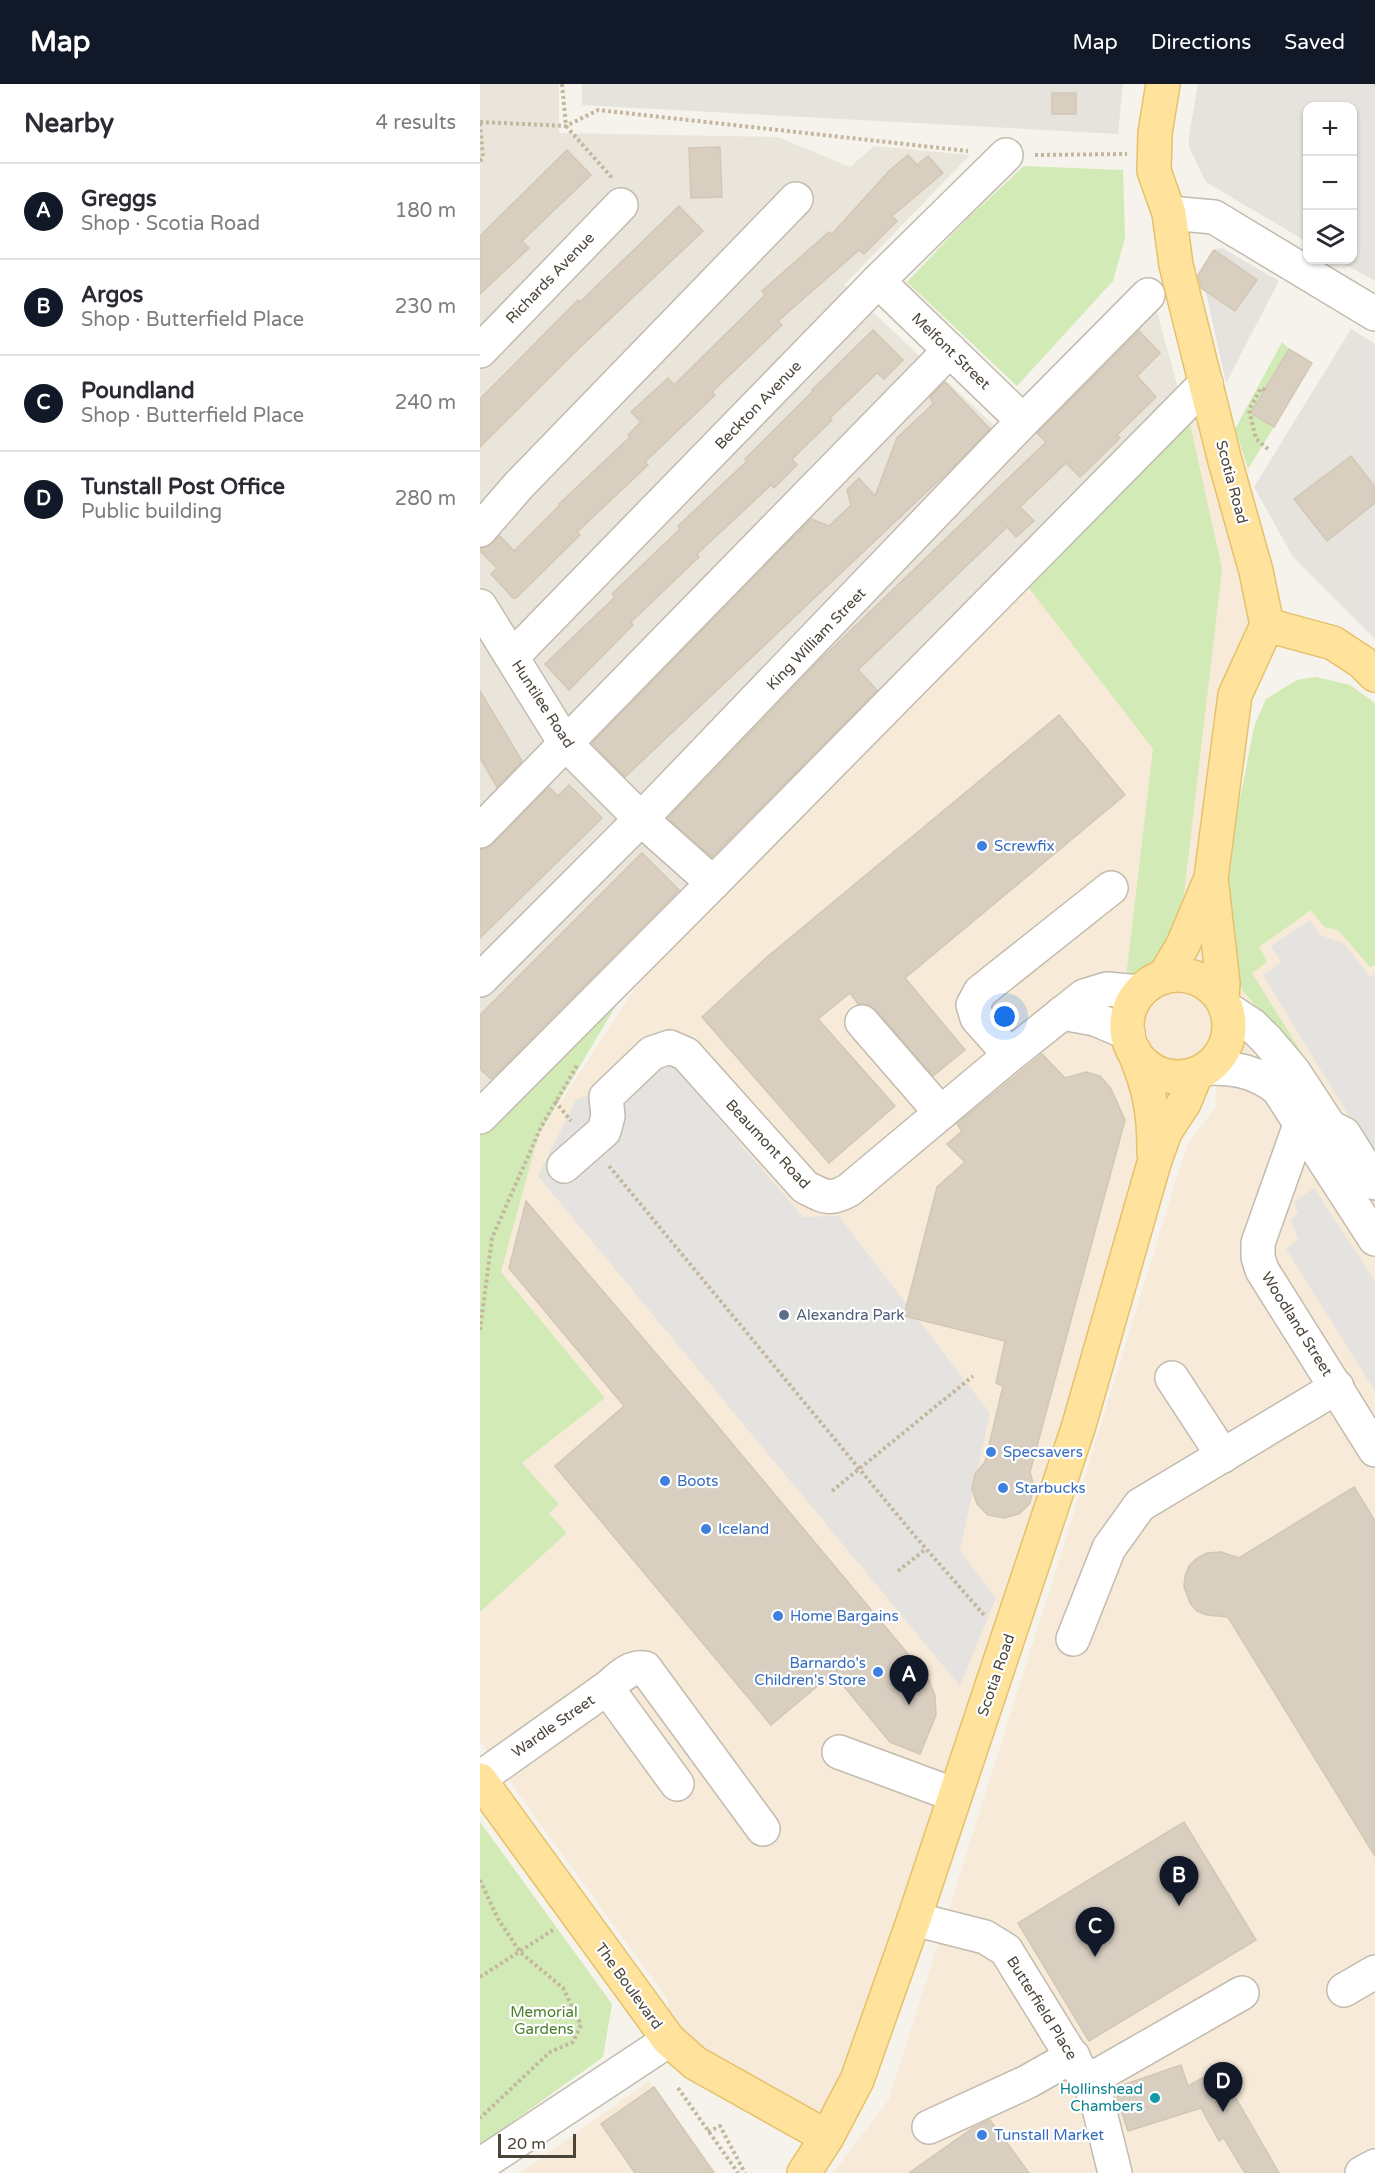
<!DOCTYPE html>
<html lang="en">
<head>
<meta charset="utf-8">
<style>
	:root { --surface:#fff; --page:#f7f7f7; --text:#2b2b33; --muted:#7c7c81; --line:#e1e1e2; --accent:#111827 }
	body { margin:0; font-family:"Varela Round",sans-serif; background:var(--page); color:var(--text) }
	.controls { position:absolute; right:18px; top:18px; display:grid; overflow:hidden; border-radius:12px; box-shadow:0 2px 4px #0004 }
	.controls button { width:54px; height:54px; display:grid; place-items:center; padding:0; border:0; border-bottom:2px solid var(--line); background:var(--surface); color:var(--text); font:30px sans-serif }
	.scale { position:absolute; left:18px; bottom:15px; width:78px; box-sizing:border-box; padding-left:6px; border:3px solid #4b4439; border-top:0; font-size:16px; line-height:21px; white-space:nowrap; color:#4b4439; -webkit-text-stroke:4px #fff; paint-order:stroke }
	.you { position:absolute; left:525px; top:933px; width:21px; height:21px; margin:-15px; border:4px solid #fff; border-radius:50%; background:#1a73e8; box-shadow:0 0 0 9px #1a73e833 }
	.badge { display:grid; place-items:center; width:39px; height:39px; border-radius:50%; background:var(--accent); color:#fff; font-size:20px; font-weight:700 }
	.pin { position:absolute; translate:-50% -50px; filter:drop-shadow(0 2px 3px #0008) }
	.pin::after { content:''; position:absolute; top:32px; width:21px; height:18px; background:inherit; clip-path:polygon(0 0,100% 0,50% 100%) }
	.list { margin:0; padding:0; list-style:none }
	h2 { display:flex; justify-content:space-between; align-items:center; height:78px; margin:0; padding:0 24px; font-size:26px }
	h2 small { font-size:20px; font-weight:400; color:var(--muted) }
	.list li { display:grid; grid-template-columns:39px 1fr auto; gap:18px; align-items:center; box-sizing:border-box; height:96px; padding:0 24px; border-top:2px solid var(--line) }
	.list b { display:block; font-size:22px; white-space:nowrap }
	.list p { margin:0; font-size:20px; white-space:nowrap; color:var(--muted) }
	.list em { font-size:20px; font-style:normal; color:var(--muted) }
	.icon { flex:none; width:33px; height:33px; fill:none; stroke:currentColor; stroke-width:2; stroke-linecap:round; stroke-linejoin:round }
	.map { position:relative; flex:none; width:895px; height:2089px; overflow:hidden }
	header { display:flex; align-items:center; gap:36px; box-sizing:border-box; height:84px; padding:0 30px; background:var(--accent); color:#fff }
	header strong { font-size:28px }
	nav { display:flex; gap:33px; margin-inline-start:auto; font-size:21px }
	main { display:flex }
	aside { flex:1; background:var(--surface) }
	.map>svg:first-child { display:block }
	.residential { fill:#eae5da }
	.commercial { fill:#f7ead8 }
	.industrial { fill:#e6e2dd }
	.green { fill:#d2eab5 }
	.parking { fill:#e5e3e0 }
	.building { fill:#d8cfc1; stroke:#d3c7b4; stroke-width:1.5 }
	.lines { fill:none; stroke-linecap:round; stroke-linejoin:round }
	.minor-casing { stroke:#c2bbae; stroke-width:36 }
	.major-casing { stroke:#e6c16a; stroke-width:36 }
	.path { stroke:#c4b79f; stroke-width:4; stroke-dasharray:3 3; stroke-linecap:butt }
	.minor { stroke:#fff; stroke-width:33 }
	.major { stroke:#ffe39c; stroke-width:33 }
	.shop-dot { fill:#3f7fe0; stroke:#fff; stroke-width:2 }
	.service-dot { fill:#5c6f8a; stroke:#fff; stroke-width:2 }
	.culture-dot { fill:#0f9aa8; stroke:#fff; stroke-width:2 }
	.labels { text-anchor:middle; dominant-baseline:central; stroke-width:4.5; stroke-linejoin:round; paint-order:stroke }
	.street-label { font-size:15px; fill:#4b4439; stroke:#fff }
	.shop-label { font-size:15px; fill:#366cbe; stroke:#fff; text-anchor:start }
	.service-label { font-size:15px; fill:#4e5e75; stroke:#fff; text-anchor:start }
	.park-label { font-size:15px; fill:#4a7f2a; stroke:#fff }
	.culture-label { font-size:15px; fill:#0d838f; stroke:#fff; text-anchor:end }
</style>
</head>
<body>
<header>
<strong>Map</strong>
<nav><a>Map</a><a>Directions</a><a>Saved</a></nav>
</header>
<main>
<aside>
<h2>Nearby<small>4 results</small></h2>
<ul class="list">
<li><span class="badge">A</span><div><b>Greggs</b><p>Shop · Scotia Road</p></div><em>180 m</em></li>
<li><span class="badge">B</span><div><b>Argos</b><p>Shop · Butterfield Place</p></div><em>230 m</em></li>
<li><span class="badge">C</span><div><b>Poundland</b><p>Shop · Butterfield Place</p></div><em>240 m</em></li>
<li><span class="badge">D</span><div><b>Tunstall Post Office</b><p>Public building</p></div><em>280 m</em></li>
</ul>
</aside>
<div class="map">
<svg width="895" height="2089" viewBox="0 0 895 2089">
	<rect width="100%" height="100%" fill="#f6f3ec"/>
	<!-- residential -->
	<path class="residential" d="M0,0h79v49l219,4 72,30 24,-21 96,9 -126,130 174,163 138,-140 22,81 -698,716z"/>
	<!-- commercial -->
	<g class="commercial">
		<path d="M726,299l61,242 -32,70 -12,279 8,-128 23,-119 12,-28 31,-19 19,-3 34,8 25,18v1470h-542l56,-74 166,-526 132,-428 28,-37 3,-50 -22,16 -369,1063 -158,-97 -1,-40 -188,-259v-129l87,-79 -18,-20 10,-10 -38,-39 84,-66 -104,-126 37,-136 170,-258z"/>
		<path d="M169,1997l68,92h-197z"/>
	</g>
	<!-- industrial -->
	<g class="industrial">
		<path d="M102,0h541l-5,50 -536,-29z"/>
		<path d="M718,0h177v197l-37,-21h14v-154h-44l-1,136 -101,-60 -17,-35v-11z"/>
		<path d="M742,164l57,33 -53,102 -25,-113 11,-20z"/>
		<path d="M871,245l24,15v295l-82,-82 -39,-70z"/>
	</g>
	<!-- green -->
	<g class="green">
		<path d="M544,82l99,4 2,68 -12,43 -96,105 -110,-104 62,-65z"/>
		<path d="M802,258l7,7 -38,64 23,14 -26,42 -13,-40z"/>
		<path d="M707,326l35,159 -38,325 -17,54 -19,19 -22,11 27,-229 -131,-170z"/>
		<path d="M836,593l34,8 25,18v262l-5,2 -32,-37 -14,-3 -13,-17 -52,37 8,15 -15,11 58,93 -68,-76 -17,-40 6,-104 23,-119 12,-28 31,-19z"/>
		<path d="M155,890l-97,162 -37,136 104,126 -83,65 37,41 -10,9 18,20 -87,79v-483z"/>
		<path d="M0,1738l132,182 -9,53 -123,88z"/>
	</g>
	<!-- parking -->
	<g class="parking">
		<path d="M830,836l10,15 25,9 24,33 6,-3v185l-112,-184 18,-13 -10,-16z"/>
		<path d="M193,981l130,152 36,-1 151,197 -30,137 36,48 -36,88 -422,-510 38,-76z"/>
		<path d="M834,1104l61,93v110l-89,-142 12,-9 -7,-20 7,-7 -4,-11z"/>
	</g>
	<!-- building -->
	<g class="building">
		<rect x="572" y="9" width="24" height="21"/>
		<path d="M240,63l2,50 -31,1 -2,-50z"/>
		<path d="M87,66l24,25 -69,66 7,7 -49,46v-58z"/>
		<path d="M428,71l9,10 11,-9 15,17 -51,43 5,5 -33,33 -5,-4 -81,71 4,4 -70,67 3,3 -70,67 3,3 -71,67 3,3 -64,63h-3l-22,-24 6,-6 -17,-17v-3l7,-1 13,-11 14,15 46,-46 -1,-1 71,-67 -2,-2 13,-13 -10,-10 37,-34 6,7 91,-90 -3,-4 67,-59 3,2 58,-64z"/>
		<path d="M199,122l24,25 -130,123 -93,93v-48l98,-99 2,2z"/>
		<path d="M734,166l43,30 -22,31 -34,-23 -3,-13z"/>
		<path d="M393,246l30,30 -19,19 -7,-6 -47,45 2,2 -40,39 5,6 -23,23 -3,-3 -74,69 2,3 -68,65 2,3 -64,65 -24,-26 70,-67 -3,-3 68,-65 -2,-3 69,-65 -2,-2 68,-68 -1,-1z"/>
		<path d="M659,247l21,22 -23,23 19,21 -39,38 3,3 -40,39 -14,-14 -46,44 14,14 -18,16 -9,-10 -149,143 19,20 -165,167 -44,-39 151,-157 227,-219 -9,-9z"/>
		<path d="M809,265l23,14 -38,64 -23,-14z"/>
		<path d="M465,298l45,47 -37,38 -328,310 -33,-34 219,-224 18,7 22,-21 -4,-15 12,-12 16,18 22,-58 36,-34 -3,-7z"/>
		<path d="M871,372l24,31v16l-48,38 -33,-42z"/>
		<path d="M0,607l42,70 -25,26 -17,-29z"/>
		<path d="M579,631l66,80 -220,183 60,72 -32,26 -57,-66 -8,-6h-10l-8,-11 -32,26 77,87 -66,57 -127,-146 65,-60z"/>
		<path d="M89,701l33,33 -122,120v-89h6l7,-5 56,-57 9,9z"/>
		<path d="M162,769l37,37 -188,189 -11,-10v-54z"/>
		<path d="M562,970l23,24 21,-6 14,4 11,13 14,31 -95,352 4,15 -4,16 -11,11 -15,4 -16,-3 -11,-11 -5,-15 3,-15 10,-12 18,-76 -7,-3 9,-42 -101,-25 33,-129 28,-25 -18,-18 15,-13 -5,-7z"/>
		<path d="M46,1117l179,210 223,267 7,18 1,19 -16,39 -30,-12 -57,-69 -62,52 -216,-259 69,-60 -115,-138z"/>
		<path d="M874,1403l21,34v335l-147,-239 -21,-2 -10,-4 -7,-8 -6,-16 1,-11 4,-10 8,-8 10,-5 14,-1 18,6z"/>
		<path d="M704,1738l72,118 -167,101 -71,-118z"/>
		<path d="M701,1981l7,21 31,-17 60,104h-34l-21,-35 -5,3 -18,-33 -73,23 -14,-43z"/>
		<path d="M174,2003l60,86h-79l-34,-49z"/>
		<path d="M510,2036l39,53h-120l64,-45z"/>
	</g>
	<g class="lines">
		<defs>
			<g id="minor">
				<path d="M689,129l45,4 161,97"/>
				<path d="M398,197l145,140"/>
				<path d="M0,267l141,-146"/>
				<path d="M0,446l39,-45 277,-286"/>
				<path d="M0,522l85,137 76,76 72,64"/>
				<path d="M33,572l365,-375 128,-126"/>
				<path d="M0,747l470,-481"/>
				<path d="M0,896l161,-161 382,-398 125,-126"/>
				<path d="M746,924l26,17 15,15 27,32 36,55 14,7 31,49"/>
				<path d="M582,929l33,6 33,14"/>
				<path d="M382,938l79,91"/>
				<path d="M530,971l-33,-37 -4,-13 7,-13 131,-104"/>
				<path d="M728,984c27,0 48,3 70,21l97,150"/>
				<path d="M0,1033l233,-234 493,-500"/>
				<path d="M821,1038l-43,121v14l4,13 113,180"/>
				<path d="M84,1082l40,-35 4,-15 -2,-19 46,-44 18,-6 16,7 119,133c20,10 24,14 44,3l161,-135 74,-59 23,-7 33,3"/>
				<path d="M692,1294l51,78"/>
				<path d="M593,1555l36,-91 31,-43 197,-118"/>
				<path d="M127,1604l70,96"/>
				<path d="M359,1668l116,43"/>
				<path d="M0,1694l127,-90c12,-10 22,-22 38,-20l118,161"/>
				<path d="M434,1835l71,18 21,13 90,146 19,77"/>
				<path d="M864,1906l31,-18"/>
				<path d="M608,1997l154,-88"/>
				<path d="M449,2043l98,-45 46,-26"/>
				<path d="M0,2081l189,-125"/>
				<path d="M882,2089l13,-7"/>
			</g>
			<g id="major">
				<path d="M683,0l-8,49 -1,38 15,42 7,52 49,196 31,110 11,54 -32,70 -24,183 12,105 -1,16"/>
				<path d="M787,541l66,18 29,19 13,13"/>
				<circle cx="698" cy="942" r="51"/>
				<path d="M684,893l19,-32 26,-62"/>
				<path d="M654,967c16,39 20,60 20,101"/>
				<path d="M0,1696l189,260 26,23 132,74"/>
				<path d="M324,2089l23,-36 30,-57 57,-161 165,-494 75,-262 11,-31 19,-29 12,-29"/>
			</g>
		</defs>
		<!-- minor casing -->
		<use href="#minor" class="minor-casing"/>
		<!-- major casing -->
		<use href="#major" class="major-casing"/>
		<!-- path -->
		<g class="path">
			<path d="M82,0l4,42 47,53"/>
			<path d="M0,38l86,4 32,-16 370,41"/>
			<path d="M555,71l92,-1"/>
			<path d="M0,77l3,-3 -3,-36"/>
			<path d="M785,306l-4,-2 -12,22 7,29 12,10"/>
			<path d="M75,1017l16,20"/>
			<path d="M129,1082l305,369 71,81"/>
			<path d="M0,1246l12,-92 49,-111 37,-63"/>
			<path d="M352,1407l141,-115"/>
			<path d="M418,1487l28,-22"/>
			<path d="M0,1796l18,39 22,33 43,36 18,37 -8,17 -23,10 -70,66"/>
			<path d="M0,1893l73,-47"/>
			<path d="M198,2004l60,85"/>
			<path d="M228,2048l12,-6 25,47"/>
		</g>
		<!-- minor -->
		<use href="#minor" class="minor"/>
		<!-- major -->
		<use href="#major" class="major"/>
	</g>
	<!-- markers -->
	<g class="shop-dot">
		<circle cx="502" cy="762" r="6"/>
		<circle cx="511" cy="1368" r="6"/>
		<circle cx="185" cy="1397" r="6"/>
		<circle cx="523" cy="1404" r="6"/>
		<circle cx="226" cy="1445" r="6"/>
		<circle cx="298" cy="1532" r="6"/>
		<circle cx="398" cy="1588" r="6"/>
		<circle cx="502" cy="2051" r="6"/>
	</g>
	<circle class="service-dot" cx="304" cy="1231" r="6"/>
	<circle class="culture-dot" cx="675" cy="2014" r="6"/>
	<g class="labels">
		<!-- street labels -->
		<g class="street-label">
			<text transform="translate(70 194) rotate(-46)">Richards Avenue</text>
			<text transform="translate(471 267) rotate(44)">Melfont Street</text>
			<text transform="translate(278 321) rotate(-46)">Beckton Avenue</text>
			<text transform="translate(752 398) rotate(75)">Scotia Road</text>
			<text transform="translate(336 555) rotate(-46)">King William Street</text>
			<text transform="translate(63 620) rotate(57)">Huntilee Road</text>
			<text transform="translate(288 1060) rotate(47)">Beaumont Road</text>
			<text transform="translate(817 1240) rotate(58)">Woodland Street</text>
			<text transform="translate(516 1591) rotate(-71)">Scotia Road</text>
			<text transform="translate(73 1642) rotate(-35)">Wardle Street</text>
			<text transform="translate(149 1902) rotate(54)">The Boulevard</text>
			<text transform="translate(562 1924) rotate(58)">Butterfield Place</text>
		</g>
		<!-- shop labels -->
		<g class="shop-label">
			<text x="514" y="762">Screwfix</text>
			<text x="523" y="1368">Specsavers</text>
			<text x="197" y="1397">Boots</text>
			<text x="535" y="1404">Starbucks</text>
			<text x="238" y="1445">Iceland</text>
			<text x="310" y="1532">Home Bargains</text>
			<text x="386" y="1579" text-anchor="end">Barnardo's<tspan x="386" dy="17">Children's Store</tspan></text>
			<text x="514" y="2051">Tunstall Market</text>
		</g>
		<!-- service labels -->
		<g class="service-label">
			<text x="316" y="1231">Alexandra Park</text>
		</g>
		<!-- park labels -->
		<g class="park-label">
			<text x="64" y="1928">Memorial<tspan x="64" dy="17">Gardens</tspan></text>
		</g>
		<!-- culture labels -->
		<g class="culture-label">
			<text x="663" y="2005">Hollinshead<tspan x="663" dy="17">Chambers</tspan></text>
		</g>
	</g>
</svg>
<div class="controls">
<button>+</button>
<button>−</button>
<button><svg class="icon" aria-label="layers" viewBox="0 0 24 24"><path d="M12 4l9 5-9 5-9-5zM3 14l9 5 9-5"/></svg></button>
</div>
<div class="scale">20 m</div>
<div class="you"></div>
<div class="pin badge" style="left:429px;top:1621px">A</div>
<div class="pin badge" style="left:699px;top:1822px">B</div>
<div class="pin badge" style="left:615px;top:1873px">C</div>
<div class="pin badge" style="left:743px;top:2028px">D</div>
</div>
</main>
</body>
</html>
